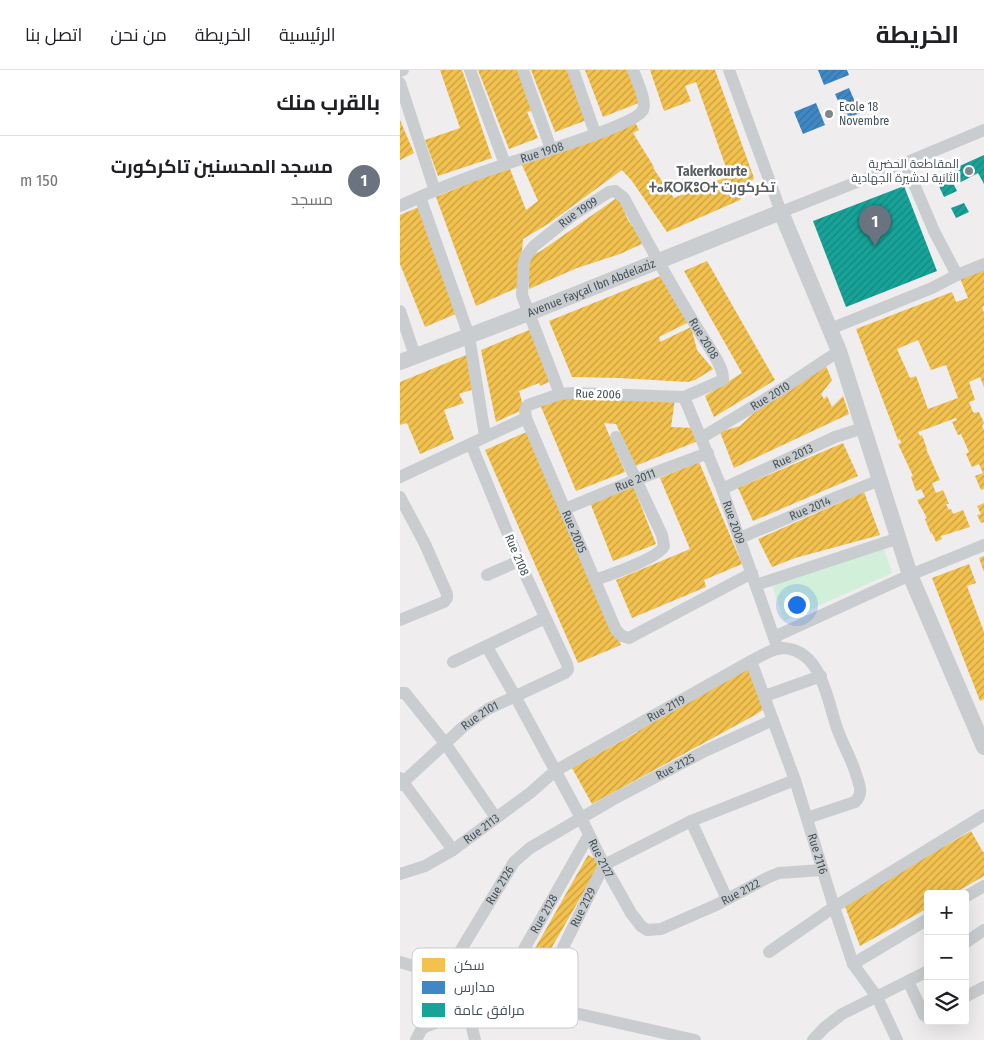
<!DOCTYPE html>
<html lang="ar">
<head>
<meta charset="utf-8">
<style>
	:root { --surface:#fff; --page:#f2f2f2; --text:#202124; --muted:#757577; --line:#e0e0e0; --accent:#111827 }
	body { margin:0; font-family:"Fira Sans Condensed",Cairo,"Noto Sans Tifinagh",sans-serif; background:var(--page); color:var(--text); direction:rtl }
	.controls { position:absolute; right:15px; bottom:15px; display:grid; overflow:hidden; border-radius:5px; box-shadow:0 5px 20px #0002 }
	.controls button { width:45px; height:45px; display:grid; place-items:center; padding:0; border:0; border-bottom:1px solid var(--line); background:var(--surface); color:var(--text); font:25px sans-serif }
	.you { position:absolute; left:396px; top:534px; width:18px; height:18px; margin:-12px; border:4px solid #fff; border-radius:50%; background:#1a73e8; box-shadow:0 0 0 8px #1a73e833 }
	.badge { display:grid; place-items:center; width:32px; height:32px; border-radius:50%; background:var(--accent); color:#fff; font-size:16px; font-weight:700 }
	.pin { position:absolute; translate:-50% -41px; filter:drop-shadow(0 1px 2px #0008) }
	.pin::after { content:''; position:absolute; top:26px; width:18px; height:15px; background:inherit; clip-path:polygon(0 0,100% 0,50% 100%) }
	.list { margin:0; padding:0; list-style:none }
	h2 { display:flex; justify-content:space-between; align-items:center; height:65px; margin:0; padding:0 20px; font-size:21px }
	h2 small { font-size:16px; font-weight:400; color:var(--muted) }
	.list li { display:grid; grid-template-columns:32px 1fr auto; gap:15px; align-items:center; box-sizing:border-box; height:90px; padding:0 20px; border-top:1px solid var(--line) }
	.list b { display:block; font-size:19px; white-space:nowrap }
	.list p { margin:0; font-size:16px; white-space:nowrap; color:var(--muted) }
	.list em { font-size:16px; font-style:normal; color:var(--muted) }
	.icon { flex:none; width:28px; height:28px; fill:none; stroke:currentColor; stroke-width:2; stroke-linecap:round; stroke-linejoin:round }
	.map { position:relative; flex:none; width:584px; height:970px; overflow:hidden; direction:ltr }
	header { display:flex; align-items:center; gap:30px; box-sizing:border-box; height:70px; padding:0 25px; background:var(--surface); border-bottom:1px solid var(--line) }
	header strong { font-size:24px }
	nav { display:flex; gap:28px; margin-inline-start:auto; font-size:18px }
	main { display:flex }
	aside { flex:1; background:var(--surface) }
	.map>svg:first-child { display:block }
	.green { fill:#d1efd9 }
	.homes { fill:url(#homes-hatch); fill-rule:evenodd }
	.schools { fill:url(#schools-hatch) }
	.public { fill:url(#public-hatch) }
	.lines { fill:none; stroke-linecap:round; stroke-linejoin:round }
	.minor { stroke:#cacdcf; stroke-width:12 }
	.tertiary { stroke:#cacdcf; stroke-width:16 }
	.poi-dot { fill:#80888e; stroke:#fff; stroke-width:2 }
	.labels { text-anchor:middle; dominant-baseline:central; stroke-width:5; stroke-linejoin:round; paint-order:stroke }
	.poi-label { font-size:12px; fill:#44525b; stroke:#fff; text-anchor:start }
	.street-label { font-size:12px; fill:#44525b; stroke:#fff }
	.neighbourhood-label { font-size:14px; font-weight:bold; fill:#595e62; stroke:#fff }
	.key { fill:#fff; stroke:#c7cbce; stroke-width:1 }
	.key-label { font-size:14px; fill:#44525b }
</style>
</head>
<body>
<header>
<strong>الخريطة</strong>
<nav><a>الرئيسية</a><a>الخريطة</a><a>من نحن</a><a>اتصل بنا</a></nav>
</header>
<main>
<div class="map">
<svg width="584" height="970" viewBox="0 0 584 970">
	<defs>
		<pattern id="homes-hatch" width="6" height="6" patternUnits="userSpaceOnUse" patternTransform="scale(1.25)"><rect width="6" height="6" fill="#f2c14e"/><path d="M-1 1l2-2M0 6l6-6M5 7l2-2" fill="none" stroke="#c69f44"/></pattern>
		<pattern id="schools-hatch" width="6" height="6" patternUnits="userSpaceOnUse" patternTransform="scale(1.25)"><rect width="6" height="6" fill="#3f88c5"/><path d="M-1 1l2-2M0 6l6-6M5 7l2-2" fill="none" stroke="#3672a3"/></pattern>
		<pattern id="public-hatch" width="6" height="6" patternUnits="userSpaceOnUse" patternTransform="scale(1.25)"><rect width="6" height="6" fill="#17a398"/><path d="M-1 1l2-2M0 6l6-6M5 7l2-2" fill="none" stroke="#16877f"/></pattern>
	</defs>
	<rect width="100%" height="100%" fill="#efedee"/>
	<!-- green -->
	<path class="green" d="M484,479l8,24 -108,48 -12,-36z"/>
	<!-- homes -->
	<g class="homes">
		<path d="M40,0h22l30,88 -54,18 -13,-36 35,-12z"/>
		<path d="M78,0h40l16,40 -7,2 11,26 -29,11z"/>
		<path d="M131,0h37l19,50 -32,12z"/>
		<path d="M185,0h44l12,32 -38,15z"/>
		<path d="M250,0h65l39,108 -14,22 -73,32 -35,-51 -10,-11 -74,54 -25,15 -4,48 -43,19 -40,-109 46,-19 28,-9 16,41 12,-9 -16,-36 113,-43 4,8 -6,3 21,34 -1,1 21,30 55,-22 -33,-94 -11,4 6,15 -27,10z"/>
		<path d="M0,50l14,33 -14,7z"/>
		<path d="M218,127l10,23 16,23 -24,11 -43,14 -48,21 -1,-32 13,-6z"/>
		<path d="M21,136l37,107 -33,14 -25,-63v-49z"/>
		<path d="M307,191l68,119 -61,37 -9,-21 37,-23 -58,-102z"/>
		<path d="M584,199v37l-2,1 2,6v74l-4,-10 -11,5 6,18 -6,2 4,10 2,1 4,-1 5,11 -2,3 2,4v59l-3,1 -6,-14 8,-3 -4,-9 -7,3 -6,-13 3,-2 -8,-18 -3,1 -6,-13 5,-2 -1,-2 -38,14 2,4 2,-1 5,14h-1l14,31 -8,3 4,10 7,-3 6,14h-3l3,6 2,-1 2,5 10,-4 7,17 -29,9 1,3 -6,3 -4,-9 -1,1 -6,-15 2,-1 -10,-18 8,-3 -4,-8 -5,2 -5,-14 2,-1 -15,-32 3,-1 -1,-4 -2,1 -42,-111 96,-37 4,10 12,-4 -8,-20zM518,270l13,30 15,-5 12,33 -30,11 -12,-33 -6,2 -13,-29z"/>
		<path d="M263,205l26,47 -30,15 1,5 31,-15 6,23 16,19 -18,11 -7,2 -69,-4 -47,-1 -23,-56z"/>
		<path d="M134,258l19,52 -13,6 -1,-3 -20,8 5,18 -28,13 -15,-72z"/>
		<path d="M71,283l6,35 -18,6 5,9 -20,7 10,29 -34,15 -13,-31 -7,2v-43z"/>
		<path d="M425,294l7,16 -11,14 3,5 3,-3 5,11 11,-11 6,18 -115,54 -14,-36 20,-6 15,-14z"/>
		<path d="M155,327l120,2 -4,28 22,1 5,13 -63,25 -19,-42 -12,-1 21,49 -49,19 -37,-89z"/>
		<path d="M129,361l92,214 -43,18 -93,-213z"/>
		<path d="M443,373l15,33 -105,45 -15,-33z"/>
		<path d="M299,392l43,102 -38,16 2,7 -74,31 -16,-38 74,-31 -30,-71z"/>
		<path d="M232,413l24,61 -43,17 -24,-61z"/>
		<path d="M464,422l16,43 -85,23 -23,9 -14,-28z"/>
		<path d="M584,433v19l-3,1 -4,-8 4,-1 -4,-8z"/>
		<path d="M584,486v16l-5,-14z"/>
		<path d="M569,494l7,19 -9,3 17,46v67l-4,2 -48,-123z"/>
		<path d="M351,597l16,40 -12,8 -163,89 -20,-36 66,-36 -1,-2z"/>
		<path d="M571,761l12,21h1v24l-31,18h-25v14l-68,38 -16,-42z"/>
		<path d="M188,785l13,7 -64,111 -12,-7z"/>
	</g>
	<!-- schools -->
	<g class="schools">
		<path d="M418,0h29l2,5 -25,10z"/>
		<path d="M449,18l11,25 -14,6 -11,-25z"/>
		<path d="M416,33l9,22 -22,9 -9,-22z"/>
	</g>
	<!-- public -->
	<g class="public">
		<path d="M584,85v29l-6,-11 -19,10 -6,-14z"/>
		<path d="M550,107l7,14 -13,6 -7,-15z"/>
		<path d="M504,116l33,85 -91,36 -33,-86z"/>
		<path d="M564,133l5,9 -13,6 -5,-10z"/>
	</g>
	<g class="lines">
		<!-- minor -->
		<g class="minor">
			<path d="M70,0l35,94"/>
			<path d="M123,0l28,79"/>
			<path d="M173,0l22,63"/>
			<path d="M329,0l52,142 124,-49 79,-33"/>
			<path d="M0,1l3,-1"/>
			<path d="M0,13l35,108"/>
			<path d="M505,93l29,68 23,44"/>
			<path d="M20,127l49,139 16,100"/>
			<path id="s1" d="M0,136c34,-16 70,-30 106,-42 22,-8 129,-38 137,-54 4,-9 -7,-31 -10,-40"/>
			<path d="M0,241l15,45"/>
			<path d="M430,259l102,-41 25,-13 27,-11"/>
			<path id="s2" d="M160,324l-38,-99 2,-33 2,-6 8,-10 39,-31 36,-23 6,-1 9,7c26,49 52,97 82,144 6,10 18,26 17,38l-39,17 -110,-4 -14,1 -32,11 -3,5 1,8 90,212 6,6 7,2 123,-65"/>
			<path id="s3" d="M284,327l38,92 56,160"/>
			<path id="s4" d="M301,368l81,-49 57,-38"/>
			<path d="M0,407l126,-59"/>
			<path id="s5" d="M322,419l113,-52 28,-9"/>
			<path d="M0,427l25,47 22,50v4l-3,4 -44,18"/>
			<path id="s6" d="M165,439l70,-29 73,-27"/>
			<path id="s7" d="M340,468l97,-41 43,-17"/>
			<path d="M87,505l32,-14"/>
			<path d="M195,510c14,-5 64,-22 69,-34l-2,-11 -46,-98"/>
			<path d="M356,515l143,-47"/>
			<path d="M374,567l136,-62 74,-30"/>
			<path id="s8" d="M87,577l28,49 66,122 23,47 27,48 10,13 6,4 14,-1 55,-24 53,-28 10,-4 43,-3"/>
			<path id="s9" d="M351,591l44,119 39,127 19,57 24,33 20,43"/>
			<path d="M53,592l92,-44"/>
			<path d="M0,623h5l40,50 51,75"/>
			<path d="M365,626l56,-20"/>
			<path d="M0,708l53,72"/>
			<path id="s10" d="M0,715l63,-58 25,-18 77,-36 3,-3 -1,-6 -48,-103 -48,-117"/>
			<path d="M291,751l36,78"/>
			<path id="s11" d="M0,804l25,-8 28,-16 77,-57 25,-22 196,-110c10,-5 22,-13 32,-13 39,2 44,52 54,80 5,15 13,28 18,43 3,11 10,22 0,31l-48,16"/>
			<path d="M565,827l19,-11"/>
			<path d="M565,873l19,-13"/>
			<path d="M369,882l65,-45 150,-92"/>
			<path d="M0,892l135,42 160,36"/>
			<path d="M453,894l75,-45"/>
			<path id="s12" d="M45,906l69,-114 16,-14 82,-48 93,-49 68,-31"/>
			<path d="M508,911l16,34 4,3"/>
			<path d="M61,912l14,58"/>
			<path id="s13" d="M99,923l90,-158"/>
			<path d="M565,927l19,-10"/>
			<path id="s14" d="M135,934l69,-139 87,-44 104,-41"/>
			<path d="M16,970l5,-10 4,-3 43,-16"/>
			<path d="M413,970l11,-12 18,-14 86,-43"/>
		</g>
		<!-- tertiary -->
		<path class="tertiary" id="s15" d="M0,292l129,-49 252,-101 58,139 71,224 74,172"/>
	</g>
	<!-- markers -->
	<g class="poi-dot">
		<circle cx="429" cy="44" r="5"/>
		<circle cx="569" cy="101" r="5"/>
	</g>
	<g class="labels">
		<!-- poi labels -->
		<g class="poi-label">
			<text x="439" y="37">Ecole 18<tspan x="439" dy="14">Novembre</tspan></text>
			<text x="559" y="94" text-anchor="end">المقاطعة الحضرية<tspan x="559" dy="14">الثانية لدشيرة الجهادية</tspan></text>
		</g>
		<!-- street labels -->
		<g class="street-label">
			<text stroke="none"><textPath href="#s1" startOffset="152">Rue 1908</textPath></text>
			<text stroke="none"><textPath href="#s2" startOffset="214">Rue 1909</textPath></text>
			<text stroke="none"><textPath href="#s15" startOffset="205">Avenue Fayçal Ibn Abdelaziz</textPath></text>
			<text stroke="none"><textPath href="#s2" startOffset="430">Rue 2008</textPath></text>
			<text transform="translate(198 324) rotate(1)">Rue 2006</text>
			<text stroke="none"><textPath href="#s4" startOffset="81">Rue 2010</textPath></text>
			<text stroke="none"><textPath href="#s5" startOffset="78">Rue 2013</textPath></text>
			<text stroke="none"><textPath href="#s6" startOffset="76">Rue 2011</textPath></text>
			<text stroke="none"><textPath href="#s7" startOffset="76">Rue 2014</textPath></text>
			<text stroke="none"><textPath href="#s3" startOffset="135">Rue 2009</textPath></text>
			<text stroke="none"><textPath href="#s2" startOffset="814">Rue 2005</textPath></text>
			<text transform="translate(117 485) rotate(67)">Rue 2108</text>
			<text stroke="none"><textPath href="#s11" startOffset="315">Rue 2119</textPath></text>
			<text stroke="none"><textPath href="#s10" startOffset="106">Rue 2101</textPath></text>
			<text stroke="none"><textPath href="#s12" startOffset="321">Rue 2125</textPath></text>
			<text stroke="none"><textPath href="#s11" startOffset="94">Rue 2113</textPath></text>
			<text stroke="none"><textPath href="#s9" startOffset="204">Rue 2116</textPath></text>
			<text stroke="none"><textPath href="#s8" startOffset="240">Rue 2127</textPath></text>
			<text stroke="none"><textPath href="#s12" startOffset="106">Rue 2126</textPath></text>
			<text stroke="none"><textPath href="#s8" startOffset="428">Rue 2122</textPath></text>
			<text stroke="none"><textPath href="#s14" startOffset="108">Rue 2129</textPath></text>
			<text stroke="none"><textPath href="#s13" startOffset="91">Rue 2128</textPath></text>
		</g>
		<!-- neighbourhood labels -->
		<g class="neighbourhood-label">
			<text x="312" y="101">Takerkourte<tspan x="312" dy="16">ⵜⴰⴽⵔⴽⵓⵔⵜ تكركورت</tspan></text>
		</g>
	</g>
	<!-- legend -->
	<rect x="12" y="878" width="166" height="80" rx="8" class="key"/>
	<rect x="22" y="888" width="23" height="14" fill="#f2c14e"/>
	<rect x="22" y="911" width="23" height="13" fill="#3f88c5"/>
	<rect x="22" y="933" width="23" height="14" fill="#17a398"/>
	<g class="key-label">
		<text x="54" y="900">سكن</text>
		<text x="54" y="922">مدارس</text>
		<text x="54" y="945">مرافق عامة</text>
	</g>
</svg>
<div class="controls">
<button>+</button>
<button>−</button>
<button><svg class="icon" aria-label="layers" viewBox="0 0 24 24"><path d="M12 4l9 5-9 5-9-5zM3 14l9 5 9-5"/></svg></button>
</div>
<div class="you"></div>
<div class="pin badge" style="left:475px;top:176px;background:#6b7280">1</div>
</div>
<aside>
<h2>بالقرب منك<small></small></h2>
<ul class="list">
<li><span class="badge" style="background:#6b7280">1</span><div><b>مسجد المحسنين تاكركورت</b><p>مسجد</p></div><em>150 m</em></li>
</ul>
</aside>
</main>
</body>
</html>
